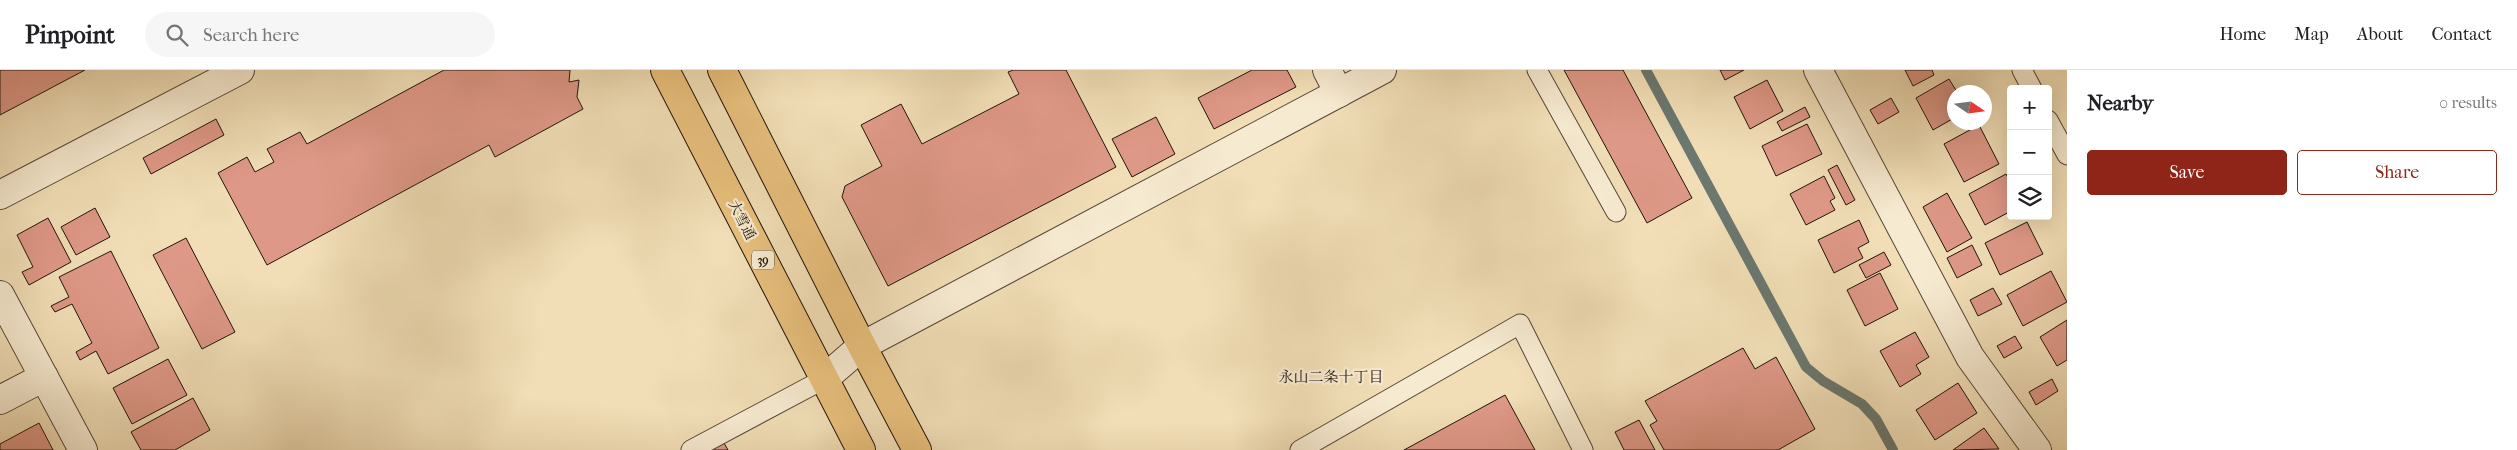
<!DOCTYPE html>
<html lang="en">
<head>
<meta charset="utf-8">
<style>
	:root { --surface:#fff; --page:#f6f6f6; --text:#202124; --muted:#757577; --line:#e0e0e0; --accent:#8f2418 }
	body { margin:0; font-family:"IM FELL French Canon","Noto Serif JP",serif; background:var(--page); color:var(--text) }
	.controls { position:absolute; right:15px; top:15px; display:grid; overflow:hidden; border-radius:5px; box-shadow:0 5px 20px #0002 }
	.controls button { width:45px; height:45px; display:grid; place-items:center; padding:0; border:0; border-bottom:1px solid var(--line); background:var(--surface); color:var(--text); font:25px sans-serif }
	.compass { position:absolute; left:1947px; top:15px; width:45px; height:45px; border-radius:50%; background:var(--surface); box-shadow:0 5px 20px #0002; rotate:103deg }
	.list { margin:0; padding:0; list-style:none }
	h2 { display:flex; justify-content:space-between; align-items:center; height:65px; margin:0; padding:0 20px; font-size:21px }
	h2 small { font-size:16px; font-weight:400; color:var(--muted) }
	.actions { display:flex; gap:10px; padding:15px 20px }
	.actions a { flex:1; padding:11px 0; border:1px solid var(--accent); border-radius:5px; text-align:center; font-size:18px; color:var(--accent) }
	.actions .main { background:var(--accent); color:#fff }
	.icon { flex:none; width:28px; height:28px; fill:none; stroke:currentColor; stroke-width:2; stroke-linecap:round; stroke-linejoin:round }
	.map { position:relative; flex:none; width:2067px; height:380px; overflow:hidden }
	header { display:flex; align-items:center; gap:30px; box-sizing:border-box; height:70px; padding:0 25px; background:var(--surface); border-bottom:1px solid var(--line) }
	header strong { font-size:24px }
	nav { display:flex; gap:28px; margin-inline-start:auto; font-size:18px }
	.search { width:350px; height:45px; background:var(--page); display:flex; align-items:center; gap:12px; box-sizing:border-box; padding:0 18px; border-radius:28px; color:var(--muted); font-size:19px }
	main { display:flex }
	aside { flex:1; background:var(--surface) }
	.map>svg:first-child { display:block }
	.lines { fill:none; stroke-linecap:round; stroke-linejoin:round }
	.stream { stroke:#6a786f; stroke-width:10 }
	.building { fill:#de9887; stroke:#21140a }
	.service-casing { stroke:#554635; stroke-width:21 }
	.minor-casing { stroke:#554635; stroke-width:30 }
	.trunk-casing { stroke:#21140a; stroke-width:30 }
	.service { stroke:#f6ead0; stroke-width:19 }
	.minor { stroke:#f6ead0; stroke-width:28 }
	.trunk { stroke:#e8bf7b; stroke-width:28 }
	.labels { text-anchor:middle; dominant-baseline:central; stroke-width:4.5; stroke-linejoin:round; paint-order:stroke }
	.shield { fill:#f6ead0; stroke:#615445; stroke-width:1 }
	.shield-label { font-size:12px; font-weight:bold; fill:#21140a }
	.street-label { font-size:14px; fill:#21140a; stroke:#f6ead0 }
	.neighbourhood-label { font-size:15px; fill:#21140a; stroke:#f6ead0 }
</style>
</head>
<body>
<header>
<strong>Pinpoint</strong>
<div class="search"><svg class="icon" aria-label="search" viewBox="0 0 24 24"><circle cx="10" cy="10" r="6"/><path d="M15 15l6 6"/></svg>Search here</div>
<nav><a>Home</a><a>Map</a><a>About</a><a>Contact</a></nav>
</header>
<main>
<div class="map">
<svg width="2067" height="380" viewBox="0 0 2067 380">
	<rect width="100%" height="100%" fill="#f1deb6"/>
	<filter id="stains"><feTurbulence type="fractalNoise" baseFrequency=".004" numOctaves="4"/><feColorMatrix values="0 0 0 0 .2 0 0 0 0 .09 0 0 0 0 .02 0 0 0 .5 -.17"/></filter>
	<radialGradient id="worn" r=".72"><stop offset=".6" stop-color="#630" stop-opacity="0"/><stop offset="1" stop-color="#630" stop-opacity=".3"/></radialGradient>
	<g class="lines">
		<!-- stream -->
		<path class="stream" d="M1646,0l160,297 17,14 39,23 14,15 17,31"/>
	</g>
	<!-- building -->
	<g class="building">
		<path d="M0,0h85l-85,45z"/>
		<path d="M444,0h126l-1,12 10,-2 -2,17 6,12 -88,48 -6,-12 -222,120 -49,-92 29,-16 8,15 19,-10 -7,-13 33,-17 7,12z"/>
		<path d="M1013,0h53l50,97 -228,119 -46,-89 3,-11 37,-20 -21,-41 40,-21 21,40 97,-50 -11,-22z"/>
		<path d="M1252,0h35l9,17 -82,42 -16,-31z"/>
		<path d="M1564,0h59l69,128 -45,25z"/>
		<path d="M1720,0h24l-19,10z"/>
		<path d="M1905,0h27l2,5 -21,11z"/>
		<path d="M1949,9l8,13h-3v26l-21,12 -17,-32z"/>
		<path d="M1767,10l16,31 -33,18 -16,-32z"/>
		<path d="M1891,28l8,14 -21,12 -8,-14z"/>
		<path d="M1805,37l5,10 -28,14 -5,-9z"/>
		<path d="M1156,47l19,37 -43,23 -20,-38z"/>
		<path d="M216,49l8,16 -73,39 -8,-16z"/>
		<path d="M1807,54l15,30 -46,22 -14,-30z"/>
		<path d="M1979,55l20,39 -35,18 -20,-38z"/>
		<path d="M1837,95l18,35 -9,5 -18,-35z"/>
		<path d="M2006,104l5,9v28l-26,14 -16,-31z"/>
		<path d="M1824,106l11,22 -5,3 5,9 -29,15 -16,-31z"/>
		<path d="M1947,123l25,45 -25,14 -24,-45z"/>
		<path d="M95,138l15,29 -34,18 -15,-28z"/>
		<path d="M48,148l23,44 -42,23 -7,-13 11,-5 -16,-32z"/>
		<path d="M1859,150l10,22 -11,6 5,10 -29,15 -16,-33z"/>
		<path d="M2027,152l16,32 -43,21 -15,-32z"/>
		<path d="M186,168l49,94 -33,17 -49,-94z"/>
		<path d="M1972,175l10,20 -25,13 -10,-20z"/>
		<path d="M111,181l48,97 -51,26 -12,-23 -16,9 -4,-8 16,-9 -20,-39 -17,8 -4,-6 18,-9 -10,-20z"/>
		<path d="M1884,182l7,13 -25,13 -7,-13z"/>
		<path d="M2051,201l16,31 -44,24 -16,-31z"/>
		<path d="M1880,203l18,36 -33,17 -18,-36z"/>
		<path d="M1993,218l9,16 -24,12 -8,-16z"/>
		<path d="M2067,250v40l-10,6 -17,-29z"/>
		<path d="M1915,262l14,25 -13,8 5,9 -21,13 -20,-36z"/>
		<path d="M2015,266l7,12 -18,10 -7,-12z"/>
		<path d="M1743,278l12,21 21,-12 39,72 -37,21h-114l-14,-25 7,-4 -12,-20z"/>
		<path d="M168,289l19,36 -55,29 -19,-36z"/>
		<path d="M2052,309l6,12 -22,14 -7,-13z"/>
		<path d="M1958,313l19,30 -42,27 -19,-30z"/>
		<path d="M1505,325l30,55h-131z"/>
		<path d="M193,328l17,32 -35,20h-34l-10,-18z"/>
		<path d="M1639,350l16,30h-31l-9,-18z"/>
		<path d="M39,353l14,27h-53v-6z"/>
		<path d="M1984,358l15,21 -46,1z"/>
		<path d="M724,373l4,7h-18z"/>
	</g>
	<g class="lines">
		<defs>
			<g id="service">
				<path d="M1537,0l79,142"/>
				<path d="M2022,0l10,19"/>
				<path d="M2048,50l19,35"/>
				<path d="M691,380l133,-71"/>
				<path d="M1300,380l220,-126 63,126"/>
			</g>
			<g id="minor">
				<path d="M1327,0l12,23"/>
				<path d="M1818,0l152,287 67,93"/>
				<path d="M0,125l240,-125"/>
				<path d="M0,225l83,155"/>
				<path d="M824,309l38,-33 520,-276"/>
				<path d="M0,330l44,-23"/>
			</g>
			<g id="trunk">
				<path d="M665,0l196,380"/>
				<path d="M722,0l140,276 55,104"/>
			</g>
		</defs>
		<!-- service casing -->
		<use href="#service" class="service-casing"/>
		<!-- minor casing -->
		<use href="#minor" class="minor-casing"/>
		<!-- trunk casing -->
		<use href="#trunk" class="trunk-casing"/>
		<!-- service -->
		<use href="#service" class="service"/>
		<!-- minor -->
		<use href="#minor" class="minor"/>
		<!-- trunk -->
		<use href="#trunk" class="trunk"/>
	</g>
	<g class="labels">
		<!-- shield labels -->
		<rect class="shield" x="752" y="180.5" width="22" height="19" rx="4"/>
		<g class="shield-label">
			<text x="763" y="190">39</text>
		</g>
		<!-- street labels -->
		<g class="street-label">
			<text transform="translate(742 150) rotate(63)">大雪通</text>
		</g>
		<!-- neighbourhood labels -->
		<g class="neighbourhood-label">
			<text x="1331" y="307">永山二条十丁目</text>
		</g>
	</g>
	<rect width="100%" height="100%" filter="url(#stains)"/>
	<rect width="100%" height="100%" fill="url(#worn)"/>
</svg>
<div class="controls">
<button>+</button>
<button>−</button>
<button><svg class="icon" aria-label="layers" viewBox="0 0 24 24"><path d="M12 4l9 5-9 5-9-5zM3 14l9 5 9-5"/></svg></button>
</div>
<svg class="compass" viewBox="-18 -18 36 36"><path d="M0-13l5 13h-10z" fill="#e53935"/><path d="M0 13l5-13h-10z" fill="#757577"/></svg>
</div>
<aside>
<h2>Nearby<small>0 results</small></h2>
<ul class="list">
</ul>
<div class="actions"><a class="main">Save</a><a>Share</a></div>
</aside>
</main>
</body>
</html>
